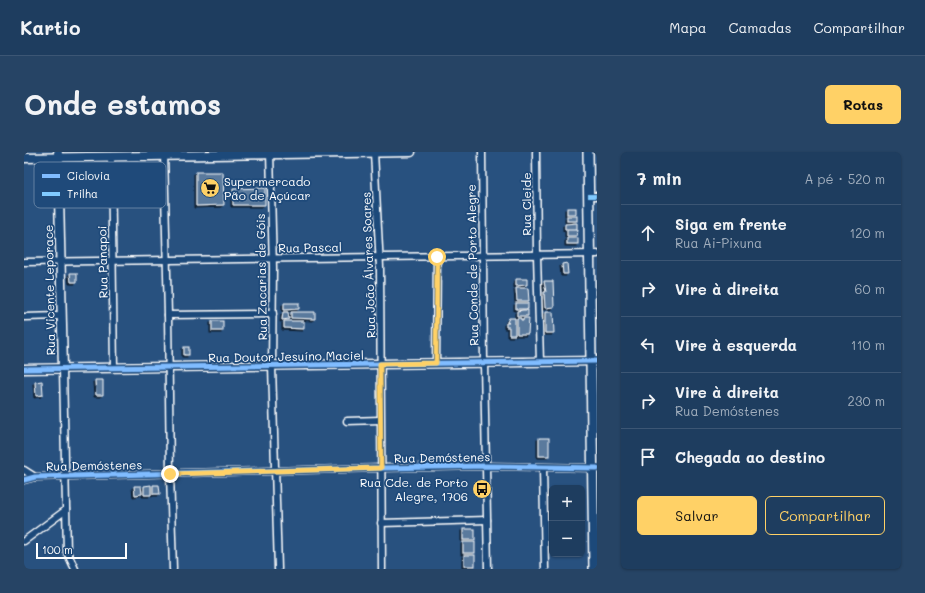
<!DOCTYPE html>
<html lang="pt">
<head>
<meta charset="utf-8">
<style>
	:root { --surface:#1e3d5f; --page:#264465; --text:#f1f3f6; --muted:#a1aebd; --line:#3c5674; --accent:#ffd166 }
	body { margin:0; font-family:Mali,sans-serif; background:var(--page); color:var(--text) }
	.controls { position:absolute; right:12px; bottom:12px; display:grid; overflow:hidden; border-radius:6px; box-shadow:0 1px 3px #0004 }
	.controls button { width:36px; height:36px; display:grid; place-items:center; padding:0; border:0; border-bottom:1px solid var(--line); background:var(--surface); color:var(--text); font:20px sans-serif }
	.scale { position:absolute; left:12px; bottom:10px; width:91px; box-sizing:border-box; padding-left:4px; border:2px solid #fff; border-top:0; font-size:11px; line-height:14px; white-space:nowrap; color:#fff; -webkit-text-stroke:3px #1f4a7a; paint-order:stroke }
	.stop { position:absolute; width:12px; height:12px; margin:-9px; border:3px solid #ffd166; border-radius:50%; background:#fff }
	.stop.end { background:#ffd166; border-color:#fff; box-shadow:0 1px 4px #0008 }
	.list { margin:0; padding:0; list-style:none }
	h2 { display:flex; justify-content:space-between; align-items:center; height:52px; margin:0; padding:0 16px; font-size:17px }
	h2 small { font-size:13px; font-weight:400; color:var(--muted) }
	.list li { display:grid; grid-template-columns:26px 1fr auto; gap:12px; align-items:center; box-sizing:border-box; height:56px; padding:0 16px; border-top:1px solid var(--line) }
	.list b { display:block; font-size:15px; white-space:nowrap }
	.list p { margin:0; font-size:13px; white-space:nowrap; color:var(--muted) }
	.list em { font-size:13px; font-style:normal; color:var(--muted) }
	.actions { display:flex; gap:8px; padding:12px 16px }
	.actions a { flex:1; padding:9px 0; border:1px solid var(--accent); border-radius:6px; text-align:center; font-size:14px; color:var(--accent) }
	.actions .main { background:var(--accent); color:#111 }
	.icon { flex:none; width:22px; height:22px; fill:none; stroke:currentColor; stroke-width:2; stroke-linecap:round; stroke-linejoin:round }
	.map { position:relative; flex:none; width:573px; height:417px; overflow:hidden; border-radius:6px }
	header { display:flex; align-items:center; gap:24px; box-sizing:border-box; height:56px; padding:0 20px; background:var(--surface); border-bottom:1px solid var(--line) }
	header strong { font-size:19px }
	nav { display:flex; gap:22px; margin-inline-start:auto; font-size:14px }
	.intro { display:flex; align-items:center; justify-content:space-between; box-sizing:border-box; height:96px; padding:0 24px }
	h1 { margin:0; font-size:28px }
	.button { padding:10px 18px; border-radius:6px; background:var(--accent); color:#111; font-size:14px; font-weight:700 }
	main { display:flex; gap:24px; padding:0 24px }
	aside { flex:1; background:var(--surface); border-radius:6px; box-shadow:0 1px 3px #0004 }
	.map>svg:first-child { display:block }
	.building { fill:#5a7a9d; stroke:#fff; filter:url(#shadow) }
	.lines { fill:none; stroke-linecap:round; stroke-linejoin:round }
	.minor-casing { stroke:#fff; stroke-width:9 }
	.tertiary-casing { stroke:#fff; stroke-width:11 }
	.secondary-casing { stroke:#fff; stroke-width:12 }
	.minor { stroke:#1f4a7a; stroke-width:6 }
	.tertiary { stroke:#1f4a7a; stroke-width:8 }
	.secondary { stroke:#1f4a7a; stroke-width:9 }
	.quiet { stroke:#80caff; stroke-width:4; stroke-dasharray:8 4; stroke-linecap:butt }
	.cycleway-casing { stroke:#1f4a7a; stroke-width:8 }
	.cycleway { stroke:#80bcff; stroke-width:5 }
	.route { stroke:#ffd166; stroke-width:5 }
	.labels { text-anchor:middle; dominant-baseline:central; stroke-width:3.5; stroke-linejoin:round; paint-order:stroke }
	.poi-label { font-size:12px; fill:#fff; stroke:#1f4a7a; text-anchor:start }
	.street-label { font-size:12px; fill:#fff; stroke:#1f4a7a }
	.key { fill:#1f4a7a; stroke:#6280a2; stroke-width:1 }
	.key-label { font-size:11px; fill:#fff }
</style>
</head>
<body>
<header>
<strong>Kartio</strong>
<nav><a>Mapa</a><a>Camadas</a><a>Compartilhar</a></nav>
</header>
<div class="intro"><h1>Onde estamos</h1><a class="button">Rotas</a></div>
<main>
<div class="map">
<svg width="573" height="417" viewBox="0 0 573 417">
	<defs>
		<filter id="shadow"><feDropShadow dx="-2" dy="2" stdDeviation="0" flood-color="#0009"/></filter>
	</defs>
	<rect width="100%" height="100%" fill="#28517f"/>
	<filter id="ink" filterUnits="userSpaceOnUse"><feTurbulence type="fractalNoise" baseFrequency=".025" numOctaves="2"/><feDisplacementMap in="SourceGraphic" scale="8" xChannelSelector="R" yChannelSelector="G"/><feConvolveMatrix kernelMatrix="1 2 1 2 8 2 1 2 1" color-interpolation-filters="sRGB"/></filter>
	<g filter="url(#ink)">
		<!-- building -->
		<g class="building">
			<path d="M172,20h27l1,33 -28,1z"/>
			<path d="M241,36v17h-32v-16z"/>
			<rect x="543" y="56" width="9" height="6"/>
			<rect x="543" y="64" width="10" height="5"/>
			<path d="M553,71v6h-12v-5z"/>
			<path d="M543,78h11l-1,6h-10z"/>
			<rect x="543" y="86" width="11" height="6"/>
			<path d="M543,111l1,11h-5l-1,-10z"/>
			<path d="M46,121h7v9h-6z"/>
			<path d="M492,127h11v6l-11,1z"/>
			<path d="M520,129h9l1,26 -9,1 -1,-16h2z"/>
			<path d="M492,136h12l1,13h-12z"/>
			<path d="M260,151h15v6l-15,1z"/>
			<rect x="492" y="151" width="12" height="6"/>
			<path d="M499,158h5v6h-11v-5z"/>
			<path d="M259,160h5l1,7 -7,1z"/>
			<path d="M267,160h24v7l-24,-1z"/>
			<path d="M521,160h8l1,21h-9z"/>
			<path d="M485,166h6v17h-6v-8h-3v-4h3l-2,-1z"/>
			<path d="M493,166h4v2h2v-2h6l-1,16h-11z"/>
			<rect x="188" y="169" width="11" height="10"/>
			<path d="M260,169h20v8l-20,-1z"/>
			<rect x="160" y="195" width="5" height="8"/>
			<path d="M71,228h8v15h-7z"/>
			<path d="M18,229l1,14 -7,1 -1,-14z"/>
			<rect x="515" y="286" width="10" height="18"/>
			<path d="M127,333v10h-7v-9z"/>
			<path d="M129,333h6l1,9h-7z"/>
			<path d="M110,334h7l1,8 -7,1z"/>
			<rect x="439" y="377" width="12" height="11"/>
			<rect x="439" y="390" width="12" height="11"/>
			<rect x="440" y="403" width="11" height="11"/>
		</g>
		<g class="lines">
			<defs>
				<g id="minor">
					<path d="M140,0l4,163 2,158 3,96"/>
					<path d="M246,0l3,116 -1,98 6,203"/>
					<path d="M350,0l6,115 2,302"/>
					<path d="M458,0l2,211 4,206"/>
					<path d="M512,0l1,103 3,107"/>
					<path d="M87,4l3,212"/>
					<path d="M564,44h9"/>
					<path d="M0,110l573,-8"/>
					<path d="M144,163l105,-1"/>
					<path d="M0,165l37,-1"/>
					<path d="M412,211l1,-106"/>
					<path d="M39,217l4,183 8,17"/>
					<path d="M323,269l33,-1"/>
					<path d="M519,316l2,101"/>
					<path d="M0,318l11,7"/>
					<path d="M0,328l11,-3 346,-9 105,-2 109,2"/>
					<path d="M357,371l106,-3"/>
					<path d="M0,389l42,-31"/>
				</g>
				<g id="tertiary">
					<path d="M34,1l5,216"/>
					<path d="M0,6l387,-6"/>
					<path d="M0,217l573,-8"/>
				</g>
				<path id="secondary" d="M564,0l6,417"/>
			</defs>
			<!-- minor casing -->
			<use href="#minor" class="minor-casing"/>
			<!-- tertiary casing -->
			<use href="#tertiary" class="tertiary-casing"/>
			<!-- secondary casing -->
			<use href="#secondary" class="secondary-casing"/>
			<!-- minor -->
			<use href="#minor" class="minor"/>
			<!-- tertiary -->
			<use href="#tertiary" class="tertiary"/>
			<!-- secondary -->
			<use href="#secondary" class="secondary"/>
			<!-- quiet -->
			<path class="quiet" d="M564,44h9"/>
			<defs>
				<g id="cycleway">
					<path d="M0,217l573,-8"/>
					<path d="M0,328l11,-3 346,-9 105,-2 111,2"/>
				</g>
			</defs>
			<!-- cycleway casing -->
			<use href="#cycleway" class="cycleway-casing"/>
			<!-- cycleway -->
			<use href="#cycleway" class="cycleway"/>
		</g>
	</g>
	<g class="lines" filter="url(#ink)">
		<!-- route -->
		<path class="route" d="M146,322l211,-6 -1,-104 56,-1 1,-106"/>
	</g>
	<!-- icons -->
	<defs>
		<symbol id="supermarket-disc" viewBox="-11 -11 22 22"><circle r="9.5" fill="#ffd166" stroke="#1f4a7a"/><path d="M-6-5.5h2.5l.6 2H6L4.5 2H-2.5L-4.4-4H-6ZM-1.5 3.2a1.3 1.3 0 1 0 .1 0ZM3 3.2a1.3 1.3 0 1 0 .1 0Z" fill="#111"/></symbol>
		<symbol id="bus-disc" viewBox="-11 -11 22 22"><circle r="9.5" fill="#ffd166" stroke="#1f4a7a"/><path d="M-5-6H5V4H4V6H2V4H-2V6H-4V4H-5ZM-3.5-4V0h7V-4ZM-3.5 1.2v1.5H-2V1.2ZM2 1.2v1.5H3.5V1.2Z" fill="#111"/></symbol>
	</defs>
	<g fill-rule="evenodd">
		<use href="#supermarket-disc" x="175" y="25" width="22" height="22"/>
		<use href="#bus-disc" x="447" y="326" width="22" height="22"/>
	</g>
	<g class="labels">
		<!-- poi labels -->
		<g class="poi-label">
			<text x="200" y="29">Supermercado<tspan x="200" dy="14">Pão de Açúcar</tspan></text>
			<text x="444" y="330" text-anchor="end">Rua Cde. de Porto<tspan x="444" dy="14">Alegre, 1706</tspan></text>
		</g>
		<!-- street labels -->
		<g class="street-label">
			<text transform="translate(502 52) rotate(-90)">Rua Cleide</text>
			<text transform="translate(286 95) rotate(-1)">Rua Pascal</text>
			<text transform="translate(78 110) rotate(-91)">Rua Panapoi</text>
			<text transform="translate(344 113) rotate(-92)">Rua João Álvares Soares</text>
			<text transform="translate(448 113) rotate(-91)">Rua Conde de Porto Alegre</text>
			<text transform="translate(237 125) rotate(-91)">Rua Zacarias de Góis</text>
			<text transform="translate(25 138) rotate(-91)">Rua Vicente Leporace</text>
			<text transform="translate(262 204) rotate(-1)">Rua Doutor Jesuíno Maciel</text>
			<text transform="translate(418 305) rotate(-1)">Rua Demóstenes</text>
			<text transform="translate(70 313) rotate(-1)">Rua Demóstenes</text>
		</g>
	</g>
	<!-- legend -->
	<rect x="10" y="10" width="132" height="46" rx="6" class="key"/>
	<rect x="18" y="22" width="18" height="4" fill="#80bcff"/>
	<rect x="18" y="40" width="18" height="4" fill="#80caff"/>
	<g class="key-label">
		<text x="43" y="28">Ciclovia</text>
		<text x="43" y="46">Trilha</text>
	</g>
</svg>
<div class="controls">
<button>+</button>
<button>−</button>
</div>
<div class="scale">100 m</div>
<div class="stop" style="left:413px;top:105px"></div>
<div class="stop end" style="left:146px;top:322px"></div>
</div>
<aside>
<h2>7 min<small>A pé · 520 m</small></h2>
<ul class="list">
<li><svg class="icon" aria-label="ahead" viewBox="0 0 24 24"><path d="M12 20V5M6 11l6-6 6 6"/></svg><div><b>Siga em frente</b><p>Rua Ai-Pixuna</p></div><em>120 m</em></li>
<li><svg class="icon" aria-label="right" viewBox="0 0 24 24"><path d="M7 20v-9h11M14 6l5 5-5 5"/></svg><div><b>Vire à direita</b></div><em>60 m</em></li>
<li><svg class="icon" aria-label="left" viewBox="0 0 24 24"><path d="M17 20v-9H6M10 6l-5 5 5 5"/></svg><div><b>Vire à esquerda</b></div><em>110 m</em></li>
<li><svg class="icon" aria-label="right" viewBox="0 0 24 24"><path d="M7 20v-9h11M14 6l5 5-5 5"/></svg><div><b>Vire à direita</b><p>Rua Demóstenes</p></div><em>230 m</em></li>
<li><svg class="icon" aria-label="arrive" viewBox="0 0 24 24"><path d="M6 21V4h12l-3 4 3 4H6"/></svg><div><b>Chegada ao destino</b></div></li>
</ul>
<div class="actions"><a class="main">Salvar</a><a>Compartilhar</a></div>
</aside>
</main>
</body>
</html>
